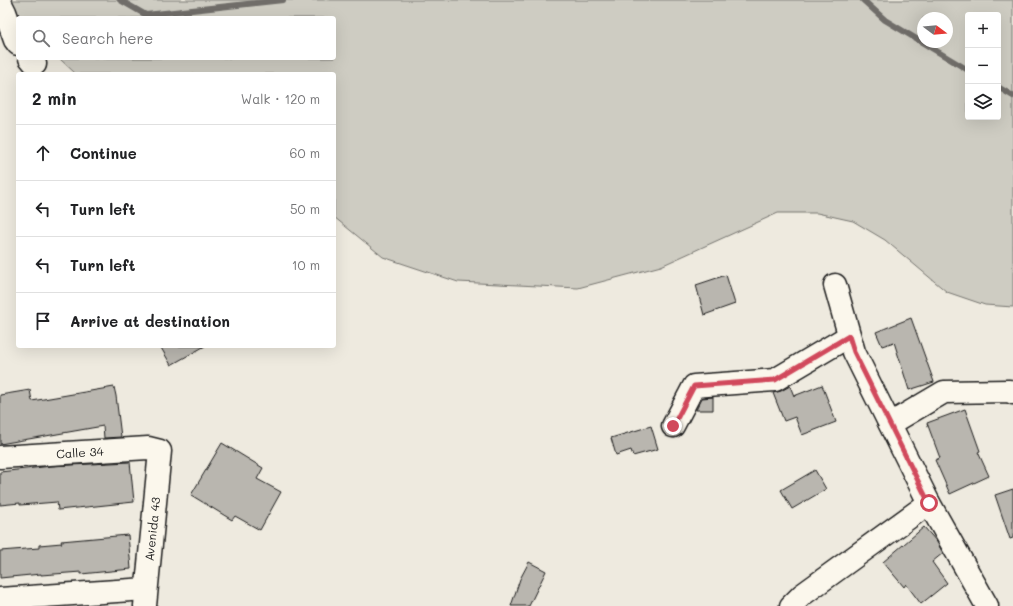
<!DOCTYPE html>
<html lang="en">
<head>
<meta charset="utf-8">
<style>
	:root { --surface:#fff; --page:#f6f6f6; --text:#202124; --muted:#757577; --line:#e0e0e0 }
	body { margin:0; font-family:Mali,sans-serif; background:var(--page); color:var(--text) }
	.controls { position:absolute; right:12px; top:12px; display:grid; overflow:hidden; border-radius:4px; box-shadow:0 4px 16px #0002 }
	.controls button { width:36px; height:36px; display:grid; place-items:center; padding:0; border:0; border-bottom:1px solid var(--line); background:var(--surface); color:var(--text); font:20px sans-serif }
	.compass { position:absolute; left:917px; top:12px; width:36px; height:36px; border-radius:50%; background:var(--surface); box-shadow:0 4px 16px #0002; rotate:106deg }
	.stop { position:absolute; width:12px; height:12px; margin:-9px; border:3px solid #d1495b; border-radius:50%; background:#fff }
	.stop.end { background:#d1495b; border-color:#fff; box-shadow:0 1px 4px #0008 }
	.list { margin:0; padding:0; list-style:none }
	h2 { display:flex; justify-content:space-between; align-items:center; height:52px; margin:0; padding:0 16px; font-size:17px }
	h2 small { font-size:13px; font-weight:400; color:var(--muted) }
	.list li { display:grid; grid-template-columns:26px 1fr auto; gap:12px; align-items:center; box-sizing:border-box; height:56px; padding:0 16px; border-top:1px solid var(--line) }
	.list b { display:block; font-size:15px; white-space:nowrap }
	.list em { font-size:13px; font-style:normal; color:var(--muted) }
	.icon { flex:none; width:22px; height:22px; fill:none; stroke:currentColor; stroke-width:2; stroke-linecap:round; stroke-linejoin:round }
	.map { position:relative; flex:none; width:1013px; height:606px; overflow:hidden }
	.search { position:absolute; background:var(--surface); box-shadow:0 4px 16px #0002; left:16px; top:16px; width:320px; height:44px; display:flex; align-items:center; gap:10px; box-sizing:border-box; padding:0 14px; border-radius:4px; color:var(--muted); font-size:15px }
	.panel { position:absolute; background:var(--surface); box-shadow:0 4px 16px #0002; left:16px; top:72px; width:320px; height:276px; border-radius:4px }
	.map>svg:first-child { display:block }
	.green { fill:#ceccc2; stroke:#75746f; fill-rule:evenodd }
	.lines { fill:none; stroke-linecap:round; stroke-linejoin:round }
	.stream { stroke:#6f6d69; stroke-width:6 }
	.building { fill:#b9b6af; stroke:#1c1c1c }
	.minor-casing { stroke:#1c1c1c; stroke-width:25 }
	.minor { stroke:#fbf7ec; stroke-width:22 }
	.route { stroke:#d1495b; stroke-width:5 }
	.labels { text-anchor:middle; dominant-baseline:central; stroke-width:4; stroke-linejoin:round; paint-order:stroke }
	.street-label { font-size:12px; fill:#1c1c1c; stroke:#fbf7ec }
</style>
</head>
<body>
<div class="map">
<svg width="1013" height="606" viewBox="0 0 1013 606">
	<rect width="100%" height="100%" fill="#eeeadf"/>
	<filter id="ink" filterUnits="userSpaceOnUse"><feTurbulence type="fractalNoise" baseFrequency=".025" numOctaves="2"/><feDisplacementMap in="SourceGraphic" scale="8" xChannelSelector="R" yChannelSelector="G"/><feConvolveMatrix kernelMatrix="1 2 1 2 8 2 1 2 1" color-interpolation-filters="sRGB"/></filter>
	<g filter="url(#ink)">
		<!-- green -->
		<path class="green" d="M0,0h1013v307l-28,-2 -38,-13 -62,-52 -32,-19 -36,-8h-39l-117,53 -83,22 -120,-6 -75,-25 -49,-40v-143h-258l-17,-16h275v-40h-316v21l-18,-5zM968,15h30v102h-30zM923,18h24v24h-24z"/>
		<g class="lines">
			<!-- stream -->
			<g class="stream">
				<path d="M120,0l26,15 137,-15"/>
				<path d="M863,0l22,20 83,50"/>
				<path d="M998,87l15,9"/>
			</g>
		</g>
		<!-- building -->
		<g class="building">
			<path d="M726,275l9,29 -31,11 -8,-30z"/>
			<path d="M911,318l23,64 -25,8 -15,-48 -12,4 -6,-14z"/>
			<path d="M160,346h45l-34,19z"/>
			<path d="M822,385l14,37 -34,13 -7,-18 -11,4 -11,-28 8,-2 9,-5 4,10z"/>
			<path d="M114,387l2,9 5,41 -17,1 -1,-12 -103,18v-49l30,-5 2,11z"/>
			<path d="M713,397v13h-17l6,-12z"/>
			<path d="M965,409l15,42 -2,1 11,24 -39,18 -15,-34 5,-2 -13,-35z"/>
			<path d="M651,426l7,23 -25,7 -2,-6 -15,5 -5,-17z"/>
			<path d="M222,443l41,25 -6,11 24,13 -21,38 -25,-14 -3,4 -41,-25z"/>
			<path d="M130,462l4,40 -76,8 -1,-8 -37,3v-2l-20,2v-33l51,-6z"/>
			<path d="M815,470l11,19 -34,20 -11,-19z"/>
			<path d="M1013,489v49l-3,1 -15,-44z"/>
			<path d="M924,527l13,15 6,11 -11,9 15,21 -26,21 -15,-20 -2,3 -21,-25z"/>
			<path d="M128,535l3,34 -50,5v-2l-40,3v-1l-41,4v-27l39,-3v-3l23,-2 -1,-2z"/>
			<path d="M529,562l17,9 -17,35h-18l9,-27z"/>
		</g>
		<g class="lines">
			<defs>
				<g id="minor">
					<path d="M0,2l5,10 10,28 3,4"/>
					<path d="M30,58l5,6"/>
					<path d="M835,285l19,67 75,151 58,103"/>
					<path d="M890,424l54,-32 65,-1 4,2"/>
					<path d="M673,426l21,-40 81,-6 74,-44"/>
					<path id="s1" d="M0,457l148,-9 12,3 -15,155"/>
					<path d="M0,599l146,-10"/>
					<path d="M791,606l11,-11 127,-92"/>
				</g>
			</defs>
			<!-- minor casing -->
			<use href="#minor" class="minor-casing"/>
			<!-- minor -->
			<use href="#minor" class="minor"/>
		</g>
	</g>
	<g class="lines" filter="url(#ink)">
		<!-- route -->
		<path class="route" d="M673,426l21,-40 81,-6 74,-44 5,16 75,151"/>
	</g>
	<g class="labels">
		<!-- street labels -->
		<g class="street-label">
			<text stroke="none"><textPath href="#s1" startOffset="80">Calle 34</textPath></text>
			<text transform="translate(152 529) rotate(-84)">Avenida 43</text>
		</g>
	</g>
</svg>
<div class="controls">
<button>+</button>
<button>−</button>
<button><svg class="icon" aria-label="layers" viewBox="0 0 24 24"><path d="M12 4l9 5-9 5-9-5zM3 14l9 5 9-5"/></svg></button>
</div>
<svg class="compass" viewBox="-18 -18 36 36"><path d="M0-13l5 13h-10z" fill="#e53935"/><path d="M0 13l5-13h-10z" fill="#757577"/></svg>
<div class="stop" style="left:929px;top:503px"></div>
<div class="stop end" style="left:673px;top:426px"></div>
<div class="search"><svg class="icon" aria-label="search" viewBox="0 0 24 24"><circle cx="10" cy="10" r="6"/><path d="M15 15l6 6"/></svg>Search here</div>
<section class="panel">
<h2>2 min<small>Walk · 120 m</small></h2>
<ul class="list">
<li><svg class="icon" aria-label="ahead" viewBox="0 0 24 24"><path d="M12 20V5M6 11l6-6 6 6"/></svg><div><b>Continue</b></div><em>60 m</em></li>
<li><svg class="icon" aria-label="left" viewBox="0 0 24 24"><path d="M17 20v-9H6M10 6l-5 5 5 5"/></svg><div><b>Turn left</b></div><em>50 m</em></li>
<li><svg class="icon" aria-label="left" viewBox="0 0 24 24"><path d="M17 20v-9H6M10 6l-5 5 5 5"/></svg><div><b>Turn left</b></div><em>10 m</em></li>
<li><svg class="icon" aria-label="arrive" viewBox="0 0 24 24"><path d="M6 21V4h12l-3 4 3 4H6"/></svg><div><b>Arrive at destination</b></div></li>
</ul>
</section>
</div>
</body>
</html>
